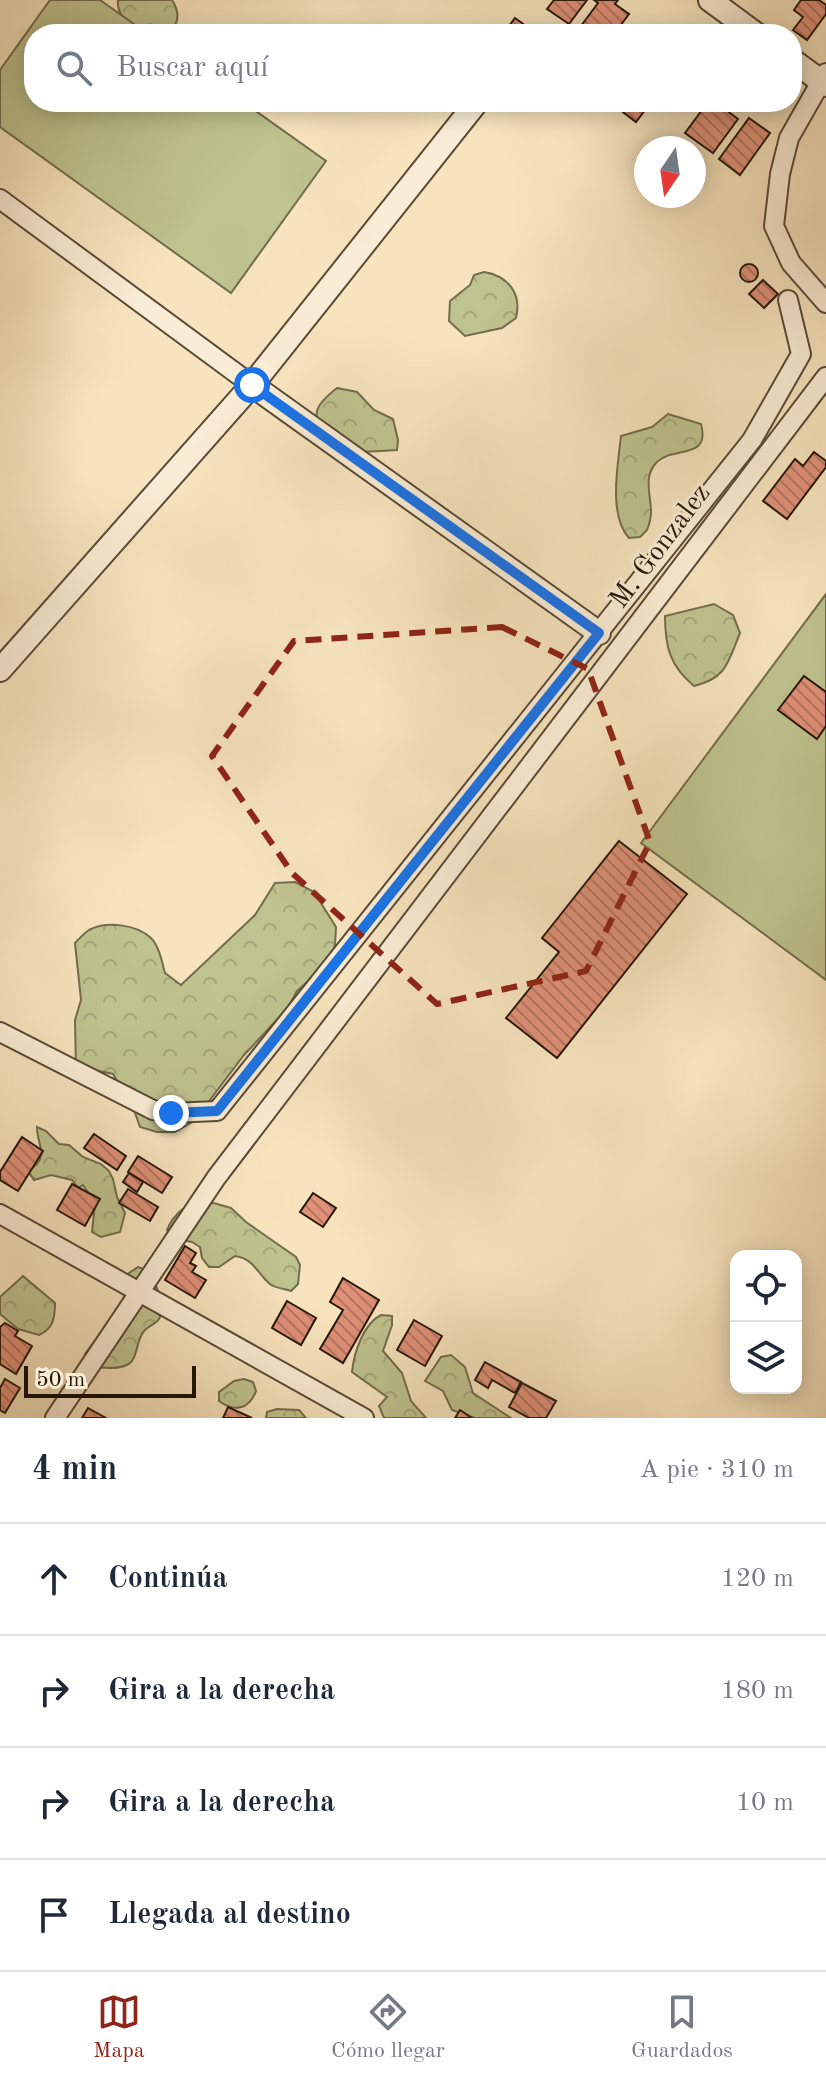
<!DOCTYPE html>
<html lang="es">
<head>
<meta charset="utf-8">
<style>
	:root { --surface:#fff; --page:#f6f6f7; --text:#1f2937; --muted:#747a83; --line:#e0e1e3; --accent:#8f2418 }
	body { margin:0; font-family:"Old Standard TT",serif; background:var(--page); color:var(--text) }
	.controls { position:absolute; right:24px; bottom:24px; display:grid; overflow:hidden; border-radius:16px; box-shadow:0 4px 20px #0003 }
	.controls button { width:72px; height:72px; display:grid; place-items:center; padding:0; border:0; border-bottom:2px solid var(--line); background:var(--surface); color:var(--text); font:40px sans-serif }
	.compass { position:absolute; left:634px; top:136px; width:72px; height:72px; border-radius:50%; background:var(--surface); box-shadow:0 4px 20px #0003; rotate:193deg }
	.scale { position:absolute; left:24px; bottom:20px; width:172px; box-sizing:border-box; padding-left:8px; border:4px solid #261709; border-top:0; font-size:22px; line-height:28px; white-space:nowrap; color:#261709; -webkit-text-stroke:6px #faedd5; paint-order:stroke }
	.stop { position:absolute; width:24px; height:24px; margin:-18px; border:6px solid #1a73e8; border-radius:50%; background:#fff }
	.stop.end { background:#1a73e8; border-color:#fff; box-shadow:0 2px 8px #0008 }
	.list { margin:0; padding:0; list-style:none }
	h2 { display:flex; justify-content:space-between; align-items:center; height:104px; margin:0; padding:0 32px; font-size:34px }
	h2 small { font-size:26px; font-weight:400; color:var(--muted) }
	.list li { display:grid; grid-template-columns:52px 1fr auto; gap:24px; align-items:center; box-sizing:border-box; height:112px; padding:0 32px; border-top:2px solid var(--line) }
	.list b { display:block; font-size:30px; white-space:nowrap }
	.list em { font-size:26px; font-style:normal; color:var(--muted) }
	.icon { flex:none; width:44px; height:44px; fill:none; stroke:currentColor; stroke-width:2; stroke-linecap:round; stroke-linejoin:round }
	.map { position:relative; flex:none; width:826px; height:1418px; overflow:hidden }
	.search { position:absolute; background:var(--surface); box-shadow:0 4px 20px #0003; left:24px; right:24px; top:24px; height:88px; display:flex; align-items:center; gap:20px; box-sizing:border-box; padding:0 28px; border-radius:32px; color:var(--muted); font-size:30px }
	.sheet { height:552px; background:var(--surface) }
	nav { display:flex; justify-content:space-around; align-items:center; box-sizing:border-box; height:112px; border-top:2px solid var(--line); background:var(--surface); font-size:22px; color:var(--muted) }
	nav a { display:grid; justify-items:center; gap:4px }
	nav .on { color:var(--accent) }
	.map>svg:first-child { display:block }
	.forest { fill:url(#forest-crowns); stroke:#726d4c; stroke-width:2 }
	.green { fill:#bfc38f; stroke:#726d4c; stroke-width:2 }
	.building { fill:url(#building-back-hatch); stroke:#261709; stroke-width:2 }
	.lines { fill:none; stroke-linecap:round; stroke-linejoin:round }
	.minor-casing { stroke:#5a4a36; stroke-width:22 }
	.tertiary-casing { stroke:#5a4a36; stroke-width:26 }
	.minor { stroke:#faedd5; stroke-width:18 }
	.tertiary { stroke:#faedd5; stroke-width:22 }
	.route { stroke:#1a73e8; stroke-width:10 }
	.marked { fill:none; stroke:#8f2418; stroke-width:6; stroke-dasharray:16 10; stroke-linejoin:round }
	.labels { text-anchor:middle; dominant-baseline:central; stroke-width:6; stroke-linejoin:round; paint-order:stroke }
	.street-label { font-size:28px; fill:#261709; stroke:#faedd5 }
</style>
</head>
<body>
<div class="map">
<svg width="826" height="1418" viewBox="0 0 826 1418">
	<defs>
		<pattern id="forest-crowns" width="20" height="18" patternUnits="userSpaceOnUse" patternTransform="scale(2)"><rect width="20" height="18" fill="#bfc38f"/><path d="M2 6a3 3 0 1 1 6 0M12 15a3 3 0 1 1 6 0" fill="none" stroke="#a4a77a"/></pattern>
		<pattern id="building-back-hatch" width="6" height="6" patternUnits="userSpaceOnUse" patternTransform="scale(2)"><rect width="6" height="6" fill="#df9179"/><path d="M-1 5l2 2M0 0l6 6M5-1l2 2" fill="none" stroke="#b57561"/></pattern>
	</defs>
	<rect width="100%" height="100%" fill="#f7e4be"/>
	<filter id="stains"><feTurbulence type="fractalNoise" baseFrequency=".0025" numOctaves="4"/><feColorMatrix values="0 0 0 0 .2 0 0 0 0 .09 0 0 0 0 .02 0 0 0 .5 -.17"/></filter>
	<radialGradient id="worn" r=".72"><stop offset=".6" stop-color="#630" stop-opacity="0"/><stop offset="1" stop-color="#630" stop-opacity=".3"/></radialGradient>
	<!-- forest -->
	<g class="forest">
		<path d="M118,0h54c8,12 7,24 -4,34 -21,0 -52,-9 -50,-34z"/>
		<path d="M484,272c24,4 38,21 32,46l-14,10 -37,8 -16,-15 1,-20 20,-16 4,-10z"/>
		<path d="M337,388l20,4 17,18 19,9 5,21 -1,10 -69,4c-6,-35 -27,-38 9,-66z"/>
		<path d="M668,414l33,10c10,37 -29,21 -45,39 -13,14 -5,32 -5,49 0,6 -2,13 -4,18l-7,7 -11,1c-21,-23 -11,-73 -8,-102l31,-9z"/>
		<path d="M714,604l19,11 7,18c-12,29 -13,45 -46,53 -24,-20 -29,-39 -29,-70z"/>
		<path d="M295,882l19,10 22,35 -1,18 -7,19 -31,27 -9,17 -44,47 -50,66 -19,11h-18l-17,-5 -6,-17 -21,-36 -18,-4 -19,2 -1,-52 6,-20 -6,-57c4,-4 9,-10 14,-13 17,-9 47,-6 62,8 8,8 11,24 14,35l16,12 74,-70 20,-32z"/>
		<path d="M37,1127l9,4 13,13 10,1 14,12 18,7 8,7 4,8 4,18 8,16 -5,19 -19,5 -9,-5 3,-29 -12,-18 -5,3 -6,-8 -21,-5 -17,5 -6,-9c23,-14 9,-25 9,-44z"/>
		<path d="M203,1200l28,8 15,14 50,35 4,8 -2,19 -7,7c-6,-2 -15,-3 -20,-6 -14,-11 -16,-26 -36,-29l-16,11h-10l-7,-9 -2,-11 -8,-5 -19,-4 -6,-8c7,-17 19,-26 36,-30z"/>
		<path d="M138,1267l11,4c6,13 15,28 12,43 -2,10 -11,10 -17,17 -7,8 -6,21 -12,30 -9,11 -37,7 -49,2l2,-9 38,-51 6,-30z"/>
		<path d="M23,1276l32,27c0,15 -2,26 -16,32l-21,-6 -18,-15v-17z"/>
		<path d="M381,1315l11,1v9l-9,26 19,22 9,28 15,17h-42l-5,-12 8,-9 -35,-25c2,-19 11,-48 29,-57z"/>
		<path d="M451,1355l14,12 8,26 38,25h-36l-23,-8 -9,-19 -18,-10 16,-24z"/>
		<path d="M244,1379l9,3 3,9c-7,19 -22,21 -37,10v-9l15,-11z"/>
		<path d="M277,1409l22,1 7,8h-40l1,-6z"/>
	</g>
	<!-- green -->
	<g class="green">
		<path d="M50,0h50l48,34h-114v68h209l83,59 -95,132 -231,-166v-57z"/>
		<path d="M826,594v386l-185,-137z"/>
	</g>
	<!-- building -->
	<g class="building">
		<path d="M554,0h33l-18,24 -22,-15z"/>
		<path d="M594,0h24l-3,4 14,10 -15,20h-30l-6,-4 20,-27z"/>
		<path d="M801,0h18l7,5v9l-19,26 -14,-10 10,-13 -9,-7z"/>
		<path d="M515,18l15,11 -4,5h-15l-5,-4z"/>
		<path d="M624,102h27l-15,20 -17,-13z"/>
		<path d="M708,102h7l23,17 -25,34 -28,-20z"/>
		<path d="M749,118l21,15 -30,42 -21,-16z"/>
		<circle cx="749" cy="273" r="9"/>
		<path d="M763,280l15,14 -14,14 -15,-14z"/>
		<path d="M814,452l12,9v6l-39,52 -24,-18 32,-42 8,7z"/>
		<path d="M804,676l22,16v34l-9,13 -39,-29z"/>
		<path d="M619,841l68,53 -130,164 -51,-40 53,-66 -17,-14z"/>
		<path d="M94,1134l32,22 -9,14 -33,-22z"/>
		<path d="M22,1137l21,14 -25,40 -18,-11v-8z"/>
		<path d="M138,1156l34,21 -10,16 -34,-21z"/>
		<path d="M129,1173l14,9 -6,10 -14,-10z"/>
		<path d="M72,1184l28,15 -15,27 -28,-16z"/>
		<path d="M128,1189l30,18 -8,14 -31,-18z"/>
		<path d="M313,1193l23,15 -13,19 -23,-15z"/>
		<path d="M185,1246l11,7 -6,10 6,3 -4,6 14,8 -11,18 -30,-18z"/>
		<path d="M343,1278l36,22 -36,63 -23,-14 23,-39 -13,-8z"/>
		<path d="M287,1301l29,17 -15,27 -29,-17z"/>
		<path d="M414,1320l28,16 -17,30 -28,-16z"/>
		<path d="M5,1323l13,8 -3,5 17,10 -16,28 -16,-10v-37z"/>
		<path d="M485,1362l36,20 -6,11 -23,-13 -4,8 -13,-8z"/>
		<path d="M5,1379l15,9 -15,25 -5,-3v-22z"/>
		<path d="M522,1383l34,18 -10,17h-17l-20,-11z"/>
		<path d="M228,1407l24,11h-29z"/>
		<path d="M88,1408l18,10h-24z"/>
		<path d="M460,1410l12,8h-17z"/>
	</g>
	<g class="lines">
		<defs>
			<g id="minor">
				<path d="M826,73l-37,65 -9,36 -6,52 17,37 35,40"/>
				<path d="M0,199l252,186"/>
				<path d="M0,1032l153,78 18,3 46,-2 535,-671 49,-86 -13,-54"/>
				<path d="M0,1214l364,204"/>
				<path d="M55,1418l161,-240 610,-801"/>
			</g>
			<g id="tertiary">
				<path d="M710,0l46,34"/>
				<path d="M792,60l34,25"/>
				<path d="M252,385l347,248"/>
				<path d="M0,670l252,-285 225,-283"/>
			</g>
		</defs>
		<!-- minor casing -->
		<use href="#minor" class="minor-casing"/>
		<!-- tertiary casing -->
		<use href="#tertiary" class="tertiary-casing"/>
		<!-- minor -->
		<use href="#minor" class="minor"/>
		<!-- tertiary -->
		<use href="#tertiary" class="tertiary"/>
	</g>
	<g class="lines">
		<!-- route -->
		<path class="route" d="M171,1113l46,-2 382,-478 -347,-248"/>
	</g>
	<!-- marked area -->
	<path class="marked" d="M502,627l86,42 62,173 -64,129 -149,33 -145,-131 -80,-117 82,-115z"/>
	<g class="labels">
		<!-- street labels -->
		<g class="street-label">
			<text transform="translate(661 547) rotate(-53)">M. Gonzalez</text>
		</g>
	</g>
	<rect width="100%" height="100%" filter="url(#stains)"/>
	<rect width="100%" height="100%" fill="url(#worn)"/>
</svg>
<div class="controls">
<button><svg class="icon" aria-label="locate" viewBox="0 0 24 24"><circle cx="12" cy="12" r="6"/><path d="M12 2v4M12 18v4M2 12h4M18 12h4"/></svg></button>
<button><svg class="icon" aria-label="layers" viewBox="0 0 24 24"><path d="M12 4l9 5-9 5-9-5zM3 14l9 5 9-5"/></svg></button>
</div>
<svg class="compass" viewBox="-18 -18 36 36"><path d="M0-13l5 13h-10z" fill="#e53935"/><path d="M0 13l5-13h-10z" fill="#747a83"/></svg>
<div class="scale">50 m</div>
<div class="stop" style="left:252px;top:385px"></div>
<div class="stop end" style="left:171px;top:1113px"></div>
<div class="search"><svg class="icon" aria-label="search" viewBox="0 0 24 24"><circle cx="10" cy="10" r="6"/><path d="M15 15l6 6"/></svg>Buscar aquí</div>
</div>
<section class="sheet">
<h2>4 min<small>A pie · 310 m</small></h2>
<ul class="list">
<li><svg class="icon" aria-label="ahead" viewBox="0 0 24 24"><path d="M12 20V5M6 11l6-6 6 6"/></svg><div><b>Continúa</b></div><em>120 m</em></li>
<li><svg class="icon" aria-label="right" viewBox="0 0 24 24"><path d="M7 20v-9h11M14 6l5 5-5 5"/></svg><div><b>Gira a la derecha</b></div><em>180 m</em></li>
<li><svg class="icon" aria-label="right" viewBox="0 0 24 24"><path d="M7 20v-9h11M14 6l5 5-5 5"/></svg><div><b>Gira a la derecha</b></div><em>10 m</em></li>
<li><svg class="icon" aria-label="arrive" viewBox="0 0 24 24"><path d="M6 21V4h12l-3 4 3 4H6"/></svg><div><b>Llegada al destino</b></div></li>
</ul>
</section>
<nav>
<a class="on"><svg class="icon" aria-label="map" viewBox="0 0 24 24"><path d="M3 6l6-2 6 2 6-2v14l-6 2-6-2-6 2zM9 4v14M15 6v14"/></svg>Mapa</a>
<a><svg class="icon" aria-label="directions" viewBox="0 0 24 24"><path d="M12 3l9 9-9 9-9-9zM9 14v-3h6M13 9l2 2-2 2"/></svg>Cómo llegar</a>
<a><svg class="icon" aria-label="saved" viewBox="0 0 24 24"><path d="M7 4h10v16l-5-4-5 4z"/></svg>Guardados</a>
</nav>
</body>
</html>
